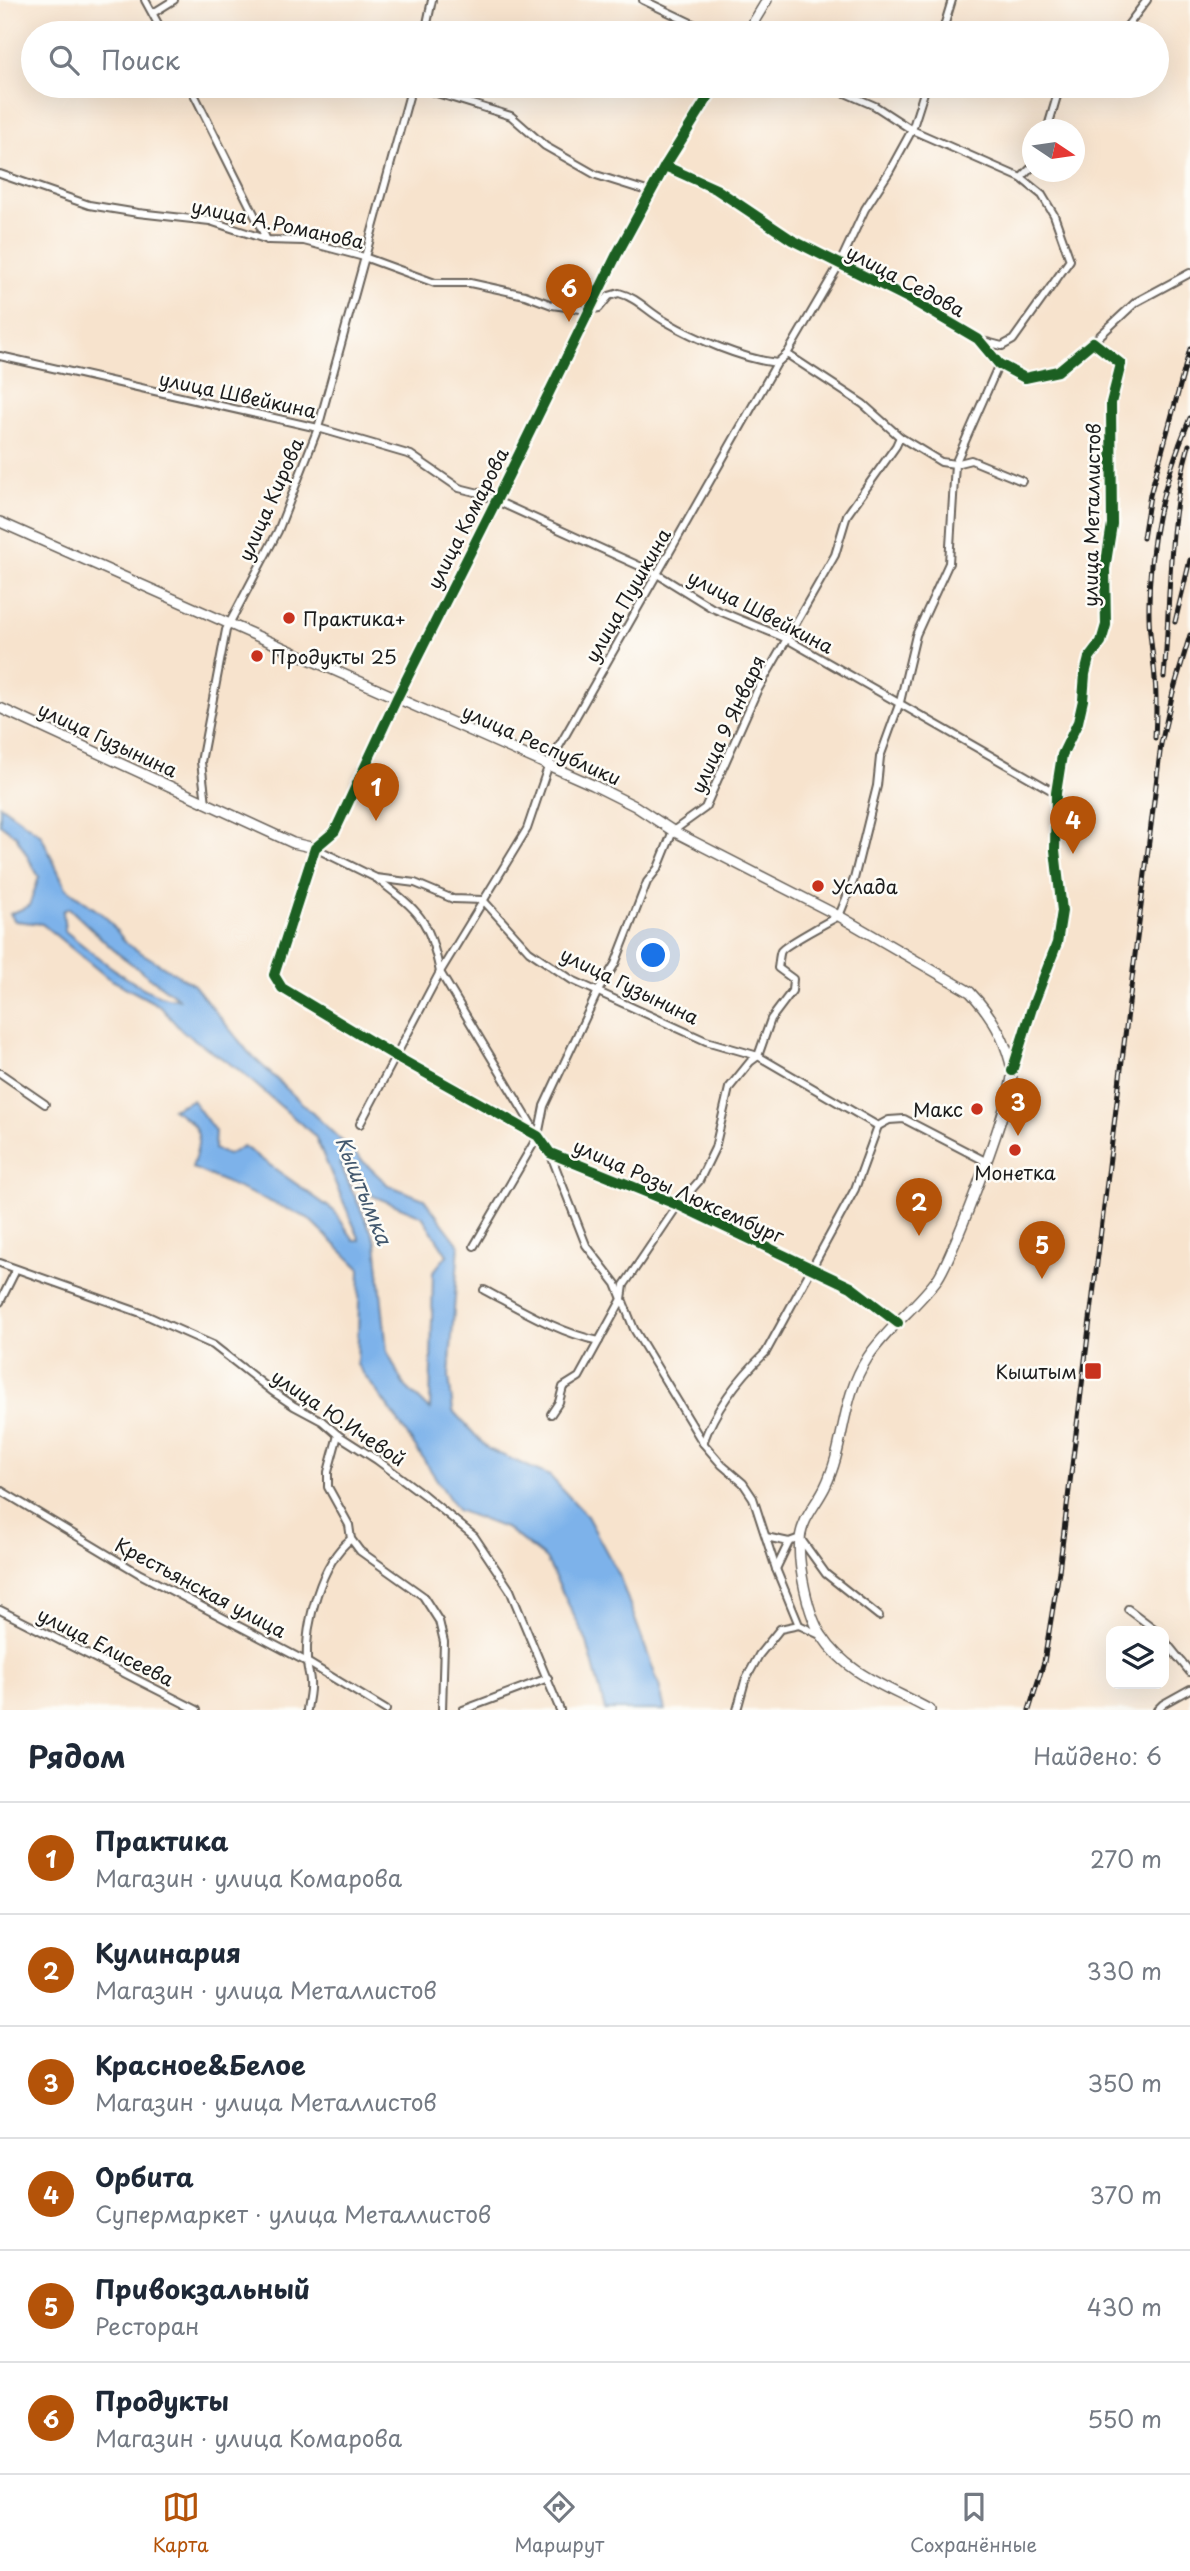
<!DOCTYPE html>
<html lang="ru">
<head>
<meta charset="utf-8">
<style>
	:root { --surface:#fff; --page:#f6f6f7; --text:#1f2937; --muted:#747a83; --line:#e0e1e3; --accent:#b45309 }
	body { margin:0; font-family:"Playpen Sans",sans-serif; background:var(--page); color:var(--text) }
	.controls { position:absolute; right:21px; bottom:21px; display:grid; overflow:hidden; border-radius:14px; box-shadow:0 7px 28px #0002 }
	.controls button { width:63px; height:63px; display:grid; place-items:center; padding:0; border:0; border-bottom:2px solid var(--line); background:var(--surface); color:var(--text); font:35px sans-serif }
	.compass { position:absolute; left:1022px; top:119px; width:63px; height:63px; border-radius:50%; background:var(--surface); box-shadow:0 7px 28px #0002; rotate:103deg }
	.you { position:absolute; left:654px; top:956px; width:24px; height:24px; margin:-18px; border:5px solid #fff; border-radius:50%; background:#1a73e8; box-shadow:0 0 0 10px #1a73e833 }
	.badge { display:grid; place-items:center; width:46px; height:46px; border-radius:50%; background:var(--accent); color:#fff; font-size:23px; font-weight:700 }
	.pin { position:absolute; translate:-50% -58px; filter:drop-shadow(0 2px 4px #0008) }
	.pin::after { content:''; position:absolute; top:37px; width:24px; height:21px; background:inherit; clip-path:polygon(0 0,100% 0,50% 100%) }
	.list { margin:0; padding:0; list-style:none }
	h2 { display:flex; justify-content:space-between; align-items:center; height:91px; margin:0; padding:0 28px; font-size:30px }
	h2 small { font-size:23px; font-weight:400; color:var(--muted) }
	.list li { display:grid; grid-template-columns:46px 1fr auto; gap:21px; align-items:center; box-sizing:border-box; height:112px; padding:0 28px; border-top:2px solid var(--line) }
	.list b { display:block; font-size:26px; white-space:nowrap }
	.list p { margin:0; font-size:23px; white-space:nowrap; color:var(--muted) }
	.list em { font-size:23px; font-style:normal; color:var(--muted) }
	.icon { flex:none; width:38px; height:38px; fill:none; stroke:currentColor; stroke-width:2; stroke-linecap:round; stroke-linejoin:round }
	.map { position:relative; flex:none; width:1190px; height:1710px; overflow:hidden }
	.search { position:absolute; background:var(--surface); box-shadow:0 7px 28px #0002; left:21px; right:21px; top:21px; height:77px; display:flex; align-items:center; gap:18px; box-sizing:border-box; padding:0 24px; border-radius:38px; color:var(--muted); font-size:26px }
	.sheet { height:763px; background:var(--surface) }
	nav { display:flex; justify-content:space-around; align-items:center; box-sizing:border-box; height:98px; border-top:2px solid var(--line); background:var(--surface); font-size:19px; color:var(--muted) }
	nav a { display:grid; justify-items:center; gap:4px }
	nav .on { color:var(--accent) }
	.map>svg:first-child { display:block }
	.water { fill:#7db2ea; stroke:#4c6783; stroke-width:2; fill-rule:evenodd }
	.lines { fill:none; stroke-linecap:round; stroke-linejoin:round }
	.street-casing { stroke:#69625a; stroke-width:10 }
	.secondary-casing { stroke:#69625a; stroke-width:12 }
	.street { stroke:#fff; stroke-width:6 }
	.secondary { stroke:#fff; stroke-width:9 }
	.rail-casing { stroke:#1c1c1c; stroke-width:5 }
	.rail { stroke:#fdfcf7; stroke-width:2.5; stroke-dasharray:8; stroke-linecap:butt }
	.cycleway-casing { stroke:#fdfcf7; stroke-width:15 }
	.cycleway { stroke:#1b5e20; stroke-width:10 }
	.poi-dot { fill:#c8321e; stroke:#fdfcf7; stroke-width:2.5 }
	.labels { text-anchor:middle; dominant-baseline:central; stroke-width:5; stroke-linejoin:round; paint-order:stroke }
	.street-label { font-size:19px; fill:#1c1c1c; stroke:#fdfcf7 }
	.poi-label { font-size:19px; fill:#1c1c1c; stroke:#fdfcf7; text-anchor:start }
	.water-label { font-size:21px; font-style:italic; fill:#43586e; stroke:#fdfcf7 }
</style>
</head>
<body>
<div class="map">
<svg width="1190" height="1710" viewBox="0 0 1190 1710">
	<rect width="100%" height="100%" fill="#fdfcf7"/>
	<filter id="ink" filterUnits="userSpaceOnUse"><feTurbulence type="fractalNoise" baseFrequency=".0143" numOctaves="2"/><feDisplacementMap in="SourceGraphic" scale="14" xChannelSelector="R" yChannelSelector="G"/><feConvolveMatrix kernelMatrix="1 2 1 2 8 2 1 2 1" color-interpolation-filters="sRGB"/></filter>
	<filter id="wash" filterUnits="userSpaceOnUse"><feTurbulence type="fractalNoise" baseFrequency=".00686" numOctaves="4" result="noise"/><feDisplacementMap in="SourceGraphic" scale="28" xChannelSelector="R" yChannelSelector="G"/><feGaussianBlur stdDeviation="1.57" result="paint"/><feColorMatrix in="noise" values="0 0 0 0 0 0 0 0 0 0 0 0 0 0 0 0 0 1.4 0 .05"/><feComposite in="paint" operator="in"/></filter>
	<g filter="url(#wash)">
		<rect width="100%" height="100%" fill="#f7e3cd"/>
		<!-- water -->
		<path class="water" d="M0,805l41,30 25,53 40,29 21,27 67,41 55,68 139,132 36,14 35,46 -10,131 4,35 35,38 62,27 37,40 32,59 40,110 6,25h-60l-18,-68 -41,-83 -39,-30 -50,-19 -63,-95 -37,-50 3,-96 -52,-51 -116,-50c10,-34 11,-40 -20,-59l20,-9 23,31 -1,18 14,6 15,-9 91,65 20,29h6l-45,-104 -76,-66 -57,-39 -22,-25 -52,-28 -66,-54 -27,-3 -5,-7 19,-8 10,-29 -23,-41 -16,-12zM69,908l48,45 62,46c-32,2 -88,-48 -114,-68l-2,-20zM339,1162l34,34 49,20 25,39 -14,17 -3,138 -27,-26 -16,-33 -11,-109z"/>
	</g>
	<g filter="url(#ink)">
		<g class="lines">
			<defs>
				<g id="street">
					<path d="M145,0l18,33"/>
					<path d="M643,0l69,33"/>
					<path d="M153,13l21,-13"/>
					<path d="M425,33l7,-33"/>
					<path d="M942,33l10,-33"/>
					<path d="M1122,33l25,-33"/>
					<path d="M190,86l77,154"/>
					<path d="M414,86l97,30 34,30 51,29 54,17"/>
					<path d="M829,86l46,20 37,24 109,48 21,17 12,20 16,45 -57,80 -11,6 -23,-6"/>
					<path d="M1047,130l10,-34 11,-10"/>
					<path d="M665,166l51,23 76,51 116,58 70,41 21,25 26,14 33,-7 35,-29 28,22 -10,39 1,121 -7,45 1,56 -5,17 -12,16 -4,16 -2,26 -5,22 -16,33 -6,38 -1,57 7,61 -5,32 -25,65 -19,61"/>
					<path d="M0,174l89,31 49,8 72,8 58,19 36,1 60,16 71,26h35l55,12 27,10 36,5 11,-2 10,-12 10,-3c19,5 29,19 46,28 31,18 77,38 112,42"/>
					<path d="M1021,178l11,-11"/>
					<path d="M1093,342l43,-40 54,-29"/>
					<path d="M787,354l76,50 37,33 41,25 14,2 16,-4 51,21"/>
					<path d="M0,356l318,72 93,27 48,33 20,5 178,81 55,34 73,30 271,155"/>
					<path d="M206,803l-5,-41 25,-132 52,-99 40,-103 94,-342"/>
					<path d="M376,878c44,34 52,39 64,94l97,162"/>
					<path d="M0,1073l45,31"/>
					<path d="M360,1124l80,-152 87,-143 22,-65 228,-401 10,-9 52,-89 26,-56 24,-37 23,-42 14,-44"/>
					<path d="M550,1153l36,92 30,39 18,45 69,114 19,22 21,18 10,15 23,71 23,56 21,10"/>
					<path d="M474,1246l64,-110 6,-30 54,-115 17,-27 32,-82 11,-14 15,-37 32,-23 52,-117 78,-136 12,-40 49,-69 4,-9"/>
					<path d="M0,1263l141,50 72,32 59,46 22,15 28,15 16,14 39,25 47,35 50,41 36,54 50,120"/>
					<path d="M484,1290c36,19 75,43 115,51"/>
					<path d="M0,1302l16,-32"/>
					<path d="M898,1323l-47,-36 -173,-82 -128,-52 -12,-17 -141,-79 -115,-69 -8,-13 41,-127 61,30 39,5 38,16 30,1 46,51 43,29 134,61 52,15 120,70 11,-6 15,-1 81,42"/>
					<path d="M551,1414l8,-12 4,-15 16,-10 43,-78 2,-14 54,-80 21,-24 16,-33 14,-60 21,-26 8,-6 13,-37 21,-28 1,-12 -15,-11c1,-4 1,-13 3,-17 4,-6 50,-31 58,-35l15,-37 23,-93 3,-29 20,-55 16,-67 33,-72 6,-99 44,-100"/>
					<path d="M338,1435l-10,37v15l21,38 2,14 9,12 63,45 16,25 5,21 -2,68"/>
					<path d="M703,1443c13,-36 36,-65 63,-91l89,-163 23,-63"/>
					<path d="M0,1490l140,84 167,88 79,48"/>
					<path d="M766,1537l23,5 11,-4 26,36 53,42"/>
					<path d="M776,1569l13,-27"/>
					<path d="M1128,1609l29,22"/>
					<path d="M0,1610l197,100"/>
					<path d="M1164,1640l26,32"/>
					<path d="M307,1710c1,-9 4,-19 3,-28 0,-7 -3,-14 -3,-21 -2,-37 14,-99 44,-122"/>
					<path d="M463,1710l85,-32"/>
					<path d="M737,1710l8,-29 14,-26 21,-26 19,-4"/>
					<path d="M1157,1710l6,-6 27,-15"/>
				</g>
				<g id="secondary">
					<path d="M747,33l20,-33"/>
					<path d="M0,522l593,263 42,21 38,25 166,85 131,76c21,22 36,47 42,78 4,21 -59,186 -74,208 -21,29 -51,50 -70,79 -28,43 -22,87 -43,130 -9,18 -23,32 -25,52 -3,24 8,77 22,97 25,39 69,52 108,74"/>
					<path d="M0,708l293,135 22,5 20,-17 62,-133 99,-197 121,-247 48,-88 50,-80"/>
				</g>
			</defs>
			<!-- street casing -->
			<use href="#street" class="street-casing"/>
			<!-- secondary casing -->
			<use href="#secondary" class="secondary-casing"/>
			<!-- street -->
			<use href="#street" class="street"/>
			<!-- secondary -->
			<use href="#secondary" class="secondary"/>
			<defs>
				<g id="rail">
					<path d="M1143,538l7,-43 40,-146"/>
					<path d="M1175,622l15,-62"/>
					<path d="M1164,677c7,-78 3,-156 25,-232"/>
					<path d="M1155,738c1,-19 2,-39 0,-59 -1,-21 -6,-42 -6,-64 -1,-72 13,-131 41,-197"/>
					<path d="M1029,1710l15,-48 15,-91 102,-827 12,-52 17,-57"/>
				</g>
			</defs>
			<!-- rail casing -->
			<use href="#rail" class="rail-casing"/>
			<!-- rail -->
			<use href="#rail" class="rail"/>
			<defs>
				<g id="cycleway">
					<path d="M715,86l-50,80 -48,88 -121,247 -99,197 -62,133 -20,17 -41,127 8,13 115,69 141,79 12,17 128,52 173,82 47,36"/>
					<path d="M665,166l51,23 76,51 116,58 70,41 21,25 26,14 33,-7 35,-29 28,22 -10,39 1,121 -7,45 1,56 -5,17 -12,16 -4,16 -2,26 -5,22 -16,33 -6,38 -1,57 7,61 -5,32 -25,65 -20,63"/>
				</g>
			</defs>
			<!-- cycleway casing -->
			<use href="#cycleway" class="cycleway-casing"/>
			<!-- cycleway -->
			<use href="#cycleway" class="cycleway"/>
		</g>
	</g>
	<!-- markers -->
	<g class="poi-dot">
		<circle cx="289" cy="618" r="7"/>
		<circle cx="257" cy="656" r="7"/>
		<circle cx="818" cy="886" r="7"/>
		<circle cx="977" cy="1109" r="7"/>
		<circle cx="1015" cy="1150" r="7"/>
		<rect x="1084" y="1362" width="18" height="18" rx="3.5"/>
	</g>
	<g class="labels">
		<!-- street labels -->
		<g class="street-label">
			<text transform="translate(278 223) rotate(12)">улица А.Романова</text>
			<text transform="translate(906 280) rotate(28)">улица Седова</text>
			<text transform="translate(238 394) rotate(12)">улица Швейкина</text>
			<text transform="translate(270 499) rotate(-66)">улица Кирова</text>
			<text transform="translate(1091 515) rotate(-89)">улица Металлистов</text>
			<text transform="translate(467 518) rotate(-63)">улица Комарова</text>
			<text transform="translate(627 595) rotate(-60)">улица Пушкина</text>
			<text transform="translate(761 611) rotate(27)">улица Швейкина</text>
			<text transform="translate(727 724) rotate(-65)">улица 9 Января</text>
			<text transform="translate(108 739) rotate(25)">улица Гузынина</text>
			<text transform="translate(542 744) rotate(24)">улица Республики</text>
			<text transform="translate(630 985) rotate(26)">улица Гузынина</text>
			<text transform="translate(679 1190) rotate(24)">улица Розы Люксембург</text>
			<text transform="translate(339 1417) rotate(34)">улица Ю.Ичевой</text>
			<text transform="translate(201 1587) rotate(28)">Крестьянская улица</text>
			<text transform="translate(106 1646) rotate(27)">улица Елисеева</text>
		</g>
		<!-- poi labels -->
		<g class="poi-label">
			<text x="303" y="618">Практика+</text>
			<text x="271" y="656">Продукты 25</text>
			<text x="832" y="886">Услада</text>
			<text x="963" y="1109" text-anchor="end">Макс</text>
			<text x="1015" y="1172" text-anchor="middle">Монетка</text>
			<text x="1077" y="1371" text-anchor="end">Кыштым</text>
		</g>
		<!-- water labels -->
		<g class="water-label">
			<text transform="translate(365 1190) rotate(68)">Кыштымка</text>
		</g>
	</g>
</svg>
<div class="controls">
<button><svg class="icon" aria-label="layers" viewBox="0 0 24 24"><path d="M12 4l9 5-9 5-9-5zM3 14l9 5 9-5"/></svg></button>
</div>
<svg class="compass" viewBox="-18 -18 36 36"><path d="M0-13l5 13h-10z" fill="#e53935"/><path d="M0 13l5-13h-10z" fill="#747a83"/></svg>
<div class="you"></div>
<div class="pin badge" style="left:376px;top:821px">1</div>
<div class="pin badge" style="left:919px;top:1236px">2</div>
<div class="pin badge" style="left:1018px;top:1136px">3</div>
<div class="pin badge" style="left:1073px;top:854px">4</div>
<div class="pin badge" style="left:1042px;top:1279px">5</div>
<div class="pin badge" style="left:569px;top:322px">6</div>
<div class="search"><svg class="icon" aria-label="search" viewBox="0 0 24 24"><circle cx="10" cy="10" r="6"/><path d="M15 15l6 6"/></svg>Поиск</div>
</div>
<section class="sheet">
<h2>Рядом<small>Найдено: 6</small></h2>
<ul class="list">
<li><span class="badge">1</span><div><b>Практика</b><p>Магазин · улица Комарова</p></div><em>270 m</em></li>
<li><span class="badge">2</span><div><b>Кулинария</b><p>Магазин · улица Металлистов</p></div><em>330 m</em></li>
<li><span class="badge">3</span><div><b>Красное&amp;Белое</b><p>Магазин · улица Металлистов</p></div><em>350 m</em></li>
<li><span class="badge">4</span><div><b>Орбита</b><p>Супермаркет · улица Металлистов</p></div><em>370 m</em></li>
<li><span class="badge">5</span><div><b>Привокзальный</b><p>Ресторан</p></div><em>430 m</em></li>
<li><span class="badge">6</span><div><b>Продукты</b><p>Магазин · улица Комарова</p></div><em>550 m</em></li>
</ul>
</section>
<nav>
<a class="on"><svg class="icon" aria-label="map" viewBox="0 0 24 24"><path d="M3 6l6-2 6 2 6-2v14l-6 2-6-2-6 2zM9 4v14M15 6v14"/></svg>Карта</a>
<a><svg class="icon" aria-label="directions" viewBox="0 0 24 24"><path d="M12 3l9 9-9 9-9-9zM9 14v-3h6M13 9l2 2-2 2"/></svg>Маршрут</a>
<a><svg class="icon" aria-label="saved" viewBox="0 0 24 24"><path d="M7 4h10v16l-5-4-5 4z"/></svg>Сохранённые</a>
</nav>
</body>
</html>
